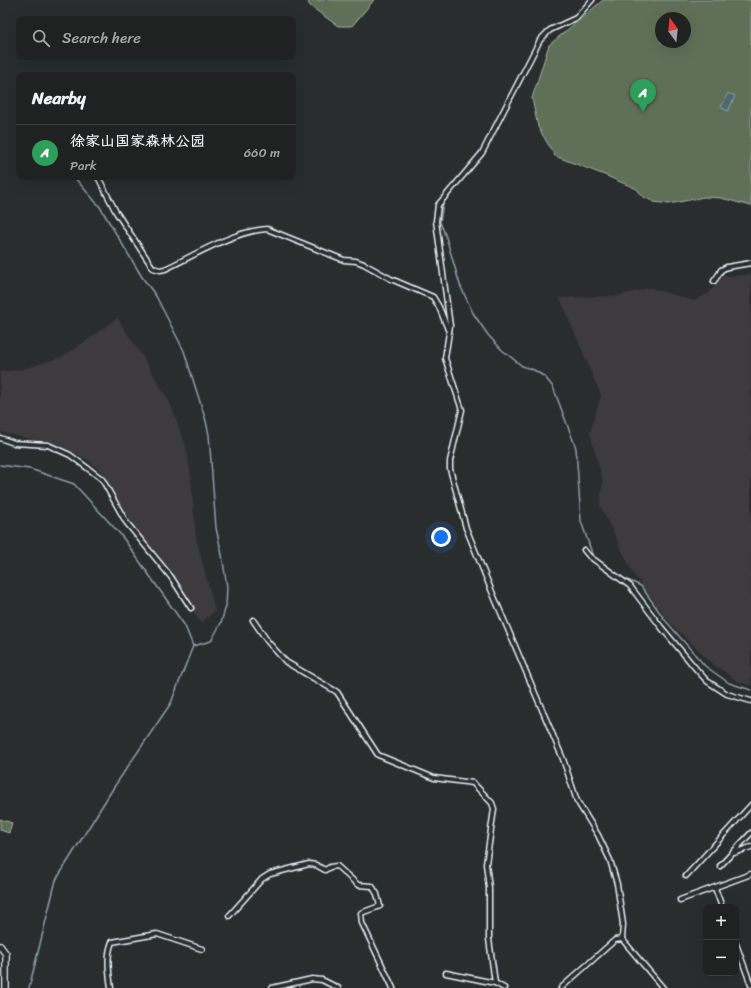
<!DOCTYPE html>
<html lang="en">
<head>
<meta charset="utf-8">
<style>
	:root { --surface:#202222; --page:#282a2a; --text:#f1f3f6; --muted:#a2a4a5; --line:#3d3f40; --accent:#ff9aa2 }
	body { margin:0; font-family:Sriracha,"LXGW WenKai TC",sans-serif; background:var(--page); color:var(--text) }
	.controls { position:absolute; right:12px; bottom:12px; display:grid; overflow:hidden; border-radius:8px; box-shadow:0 4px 16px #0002 }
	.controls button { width:36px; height:36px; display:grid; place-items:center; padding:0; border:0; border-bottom:1px solid var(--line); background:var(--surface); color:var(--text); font:20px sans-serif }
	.compass { position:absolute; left:655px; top:12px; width:36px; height:36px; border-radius:50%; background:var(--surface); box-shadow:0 4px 16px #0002; rotate:345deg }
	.you { position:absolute; left:441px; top:537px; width:14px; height:14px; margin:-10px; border:3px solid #fff; border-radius:50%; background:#1a73e8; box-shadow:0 0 0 6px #1a73e833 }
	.badge { display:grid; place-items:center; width:26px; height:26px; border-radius:50%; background:var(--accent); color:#fff; font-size:13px; font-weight:700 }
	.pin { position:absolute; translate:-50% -33px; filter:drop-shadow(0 1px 2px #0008) }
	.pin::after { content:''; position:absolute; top:21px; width:14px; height:12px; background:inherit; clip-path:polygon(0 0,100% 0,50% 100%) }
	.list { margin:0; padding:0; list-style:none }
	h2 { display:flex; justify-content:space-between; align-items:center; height:52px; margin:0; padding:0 16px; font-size:17px }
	h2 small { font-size:13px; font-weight:400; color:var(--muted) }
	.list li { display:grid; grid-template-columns:26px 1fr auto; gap:12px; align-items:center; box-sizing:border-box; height:56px; padding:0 16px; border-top:1px solid var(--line) }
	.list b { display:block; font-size:15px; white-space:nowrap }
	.list p { margin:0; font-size:13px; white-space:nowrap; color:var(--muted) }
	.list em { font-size:13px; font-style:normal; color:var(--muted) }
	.icon { flex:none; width:22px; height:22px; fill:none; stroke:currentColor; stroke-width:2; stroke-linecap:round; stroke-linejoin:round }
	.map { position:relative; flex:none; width:751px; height:988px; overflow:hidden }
	.search { position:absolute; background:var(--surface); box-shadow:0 4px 16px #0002; left:16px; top:16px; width:280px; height:44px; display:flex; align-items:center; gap:10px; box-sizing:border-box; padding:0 14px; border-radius:8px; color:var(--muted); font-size:15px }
	.panel { position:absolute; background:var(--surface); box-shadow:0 4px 16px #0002; left:16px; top:72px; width:280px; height:108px; border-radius:8px }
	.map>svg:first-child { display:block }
	.built { fill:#3e3b3e }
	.green { fill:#617058; stroke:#a4b0a8; fill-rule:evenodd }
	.water { fill:#4e6872; stroke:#8c9fa8 }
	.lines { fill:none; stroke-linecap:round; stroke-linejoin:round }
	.stream { stroke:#8c9fa8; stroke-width:1.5 }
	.street-casing { stroke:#e8f1f8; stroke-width:7 }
	.secondary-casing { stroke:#e8f1f8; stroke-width:8 }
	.street { stroke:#2a2d2e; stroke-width:4 }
	.secondary { stroke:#2a2d2e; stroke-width:5.5 }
</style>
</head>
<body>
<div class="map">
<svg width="751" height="988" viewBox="0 0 751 988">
	<rect width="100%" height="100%" fill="#2a2d2e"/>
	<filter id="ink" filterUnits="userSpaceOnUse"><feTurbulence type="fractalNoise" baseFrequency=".025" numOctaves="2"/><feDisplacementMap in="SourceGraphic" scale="8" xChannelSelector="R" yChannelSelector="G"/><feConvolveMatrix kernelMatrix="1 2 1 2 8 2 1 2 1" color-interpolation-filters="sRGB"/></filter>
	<g filter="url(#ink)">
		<!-- built -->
		<g class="built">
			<path d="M751,274v411l-12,-3 -26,-18 -44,-42 -36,-49 -33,-68 3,-23 -13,-49 11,-38 -41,-97 57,-2 33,-8 44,13 15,-8 12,-16 24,-2z"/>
			<path d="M117,318l27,41 26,44 16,44 4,22 6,69 19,73 -14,12 -37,-56 -35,-43 -25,-50 -16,-14 -27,-14 -61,-14v-60l24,-3 38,-12 30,-20z"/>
		</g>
		<!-- green -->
		<g class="green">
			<path d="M307,0h67l-22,26h-14l-28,-20z"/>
			<path d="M603,0h148v206l-30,-8 -17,-1 -35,7 -15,-2 -12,-6 -5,-7 -35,-15 -47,-18 -17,-29 -6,-29 17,-53zM661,18h24v24h-24z"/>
			<path d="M0,819l12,4 -3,10 -9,-3z"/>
		</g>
		<!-- water -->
		<path class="water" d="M728,93l7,3 -7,15 -7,-4z"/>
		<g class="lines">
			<!-- stream -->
			<g class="stream">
				<path d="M467,174l14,-16"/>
				<path d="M74,177l26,30 42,70 14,19 28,55 22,70 3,14 7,93 6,27 5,32 -1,19 -5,17 -10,18 -18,5"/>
				<path d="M452,191l-9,12 -3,19 6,15 14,48 13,28 15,22 14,15 20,16 12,4 11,7 8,10 23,61 5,73 12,35 28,21 20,9 24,34 40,46 24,17 22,7"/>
				<path d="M0,465l30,4 44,15 47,51 64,91 8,20 -22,57 -57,84 -58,93 -27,108"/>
			</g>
			<defs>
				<g id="street">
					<path d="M592,0l-16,18 -26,12 -10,10 -58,113 -44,52 -2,16 14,105 -5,32 17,52 -12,51v8l16,59 24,59 73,172 14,42 21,34 12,25 7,24 6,40 -1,15 41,49"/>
					<path d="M98,177l18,35 37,56 7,2 5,-1c30,-14 69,-38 102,-40l77,31 12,1 8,3 27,15 42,18 6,10 10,25"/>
					<path d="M714,281l5,-7 2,-4 6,-3 24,-4"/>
					<path d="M0,438l14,5 34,2 22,10 32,24 24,43 45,55 20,31"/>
					<path d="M584,550l5,6 41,30 31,41 36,43 10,11 20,13 24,7"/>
					<path d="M253,620l15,22 18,20 51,30 41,63 56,23 39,5 19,20 2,6 -8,55 3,24v51l6,44 9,5"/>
					<path d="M734,853l17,-6"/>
					<path d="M720,866l31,-33"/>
					<path d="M686,876l65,-71"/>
					<path d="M715,888l7,19"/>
					<path d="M680,900l71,-26"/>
					<path d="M229,916l33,-37 8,-5 39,-10 7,1 9,5 5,-3 7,-1 21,19 14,1 5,8 3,12 -19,7 1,10 31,65"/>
					<path d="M736,944l15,41"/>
					<path d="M446,973l49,10"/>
					<path d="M111,988c-2,-15 -5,-32 1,-46l45,-8 45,15"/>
					<path d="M272,988l40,-9 10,1 16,8"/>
					<path d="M561,988l54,-48 7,-1"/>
				</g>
				<path id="secondary" d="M0,946l6,8v34"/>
			</defs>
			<!-- street casing -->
			<use href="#street" class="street-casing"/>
			<!-- secondary casing -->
			<use href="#secondary" class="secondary-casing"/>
			<!-- street -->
			<use href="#street" class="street"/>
			<!-- secondary -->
			<use href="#secondary" class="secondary"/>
		</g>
	</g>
</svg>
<div class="controls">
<button>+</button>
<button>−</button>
</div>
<svg class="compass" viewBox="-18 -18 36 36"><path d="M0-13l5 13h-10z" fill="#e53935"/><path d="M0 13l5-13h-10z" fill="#a2a4a5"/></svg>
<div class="you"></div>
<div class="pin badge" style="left:643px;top:112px;background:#2e9e5b">A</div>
<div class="search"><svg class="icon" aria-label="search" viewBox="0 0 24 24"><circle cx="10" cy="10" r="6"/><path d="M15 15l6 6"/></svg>Search here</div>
<section class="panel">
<h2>Nearby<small></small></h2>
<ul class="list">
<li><span class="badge" style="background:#2e9e5b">A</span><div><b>徐家山国家森林公园</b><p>Park</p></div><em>660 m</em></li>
</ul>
</section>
</div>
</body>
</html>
